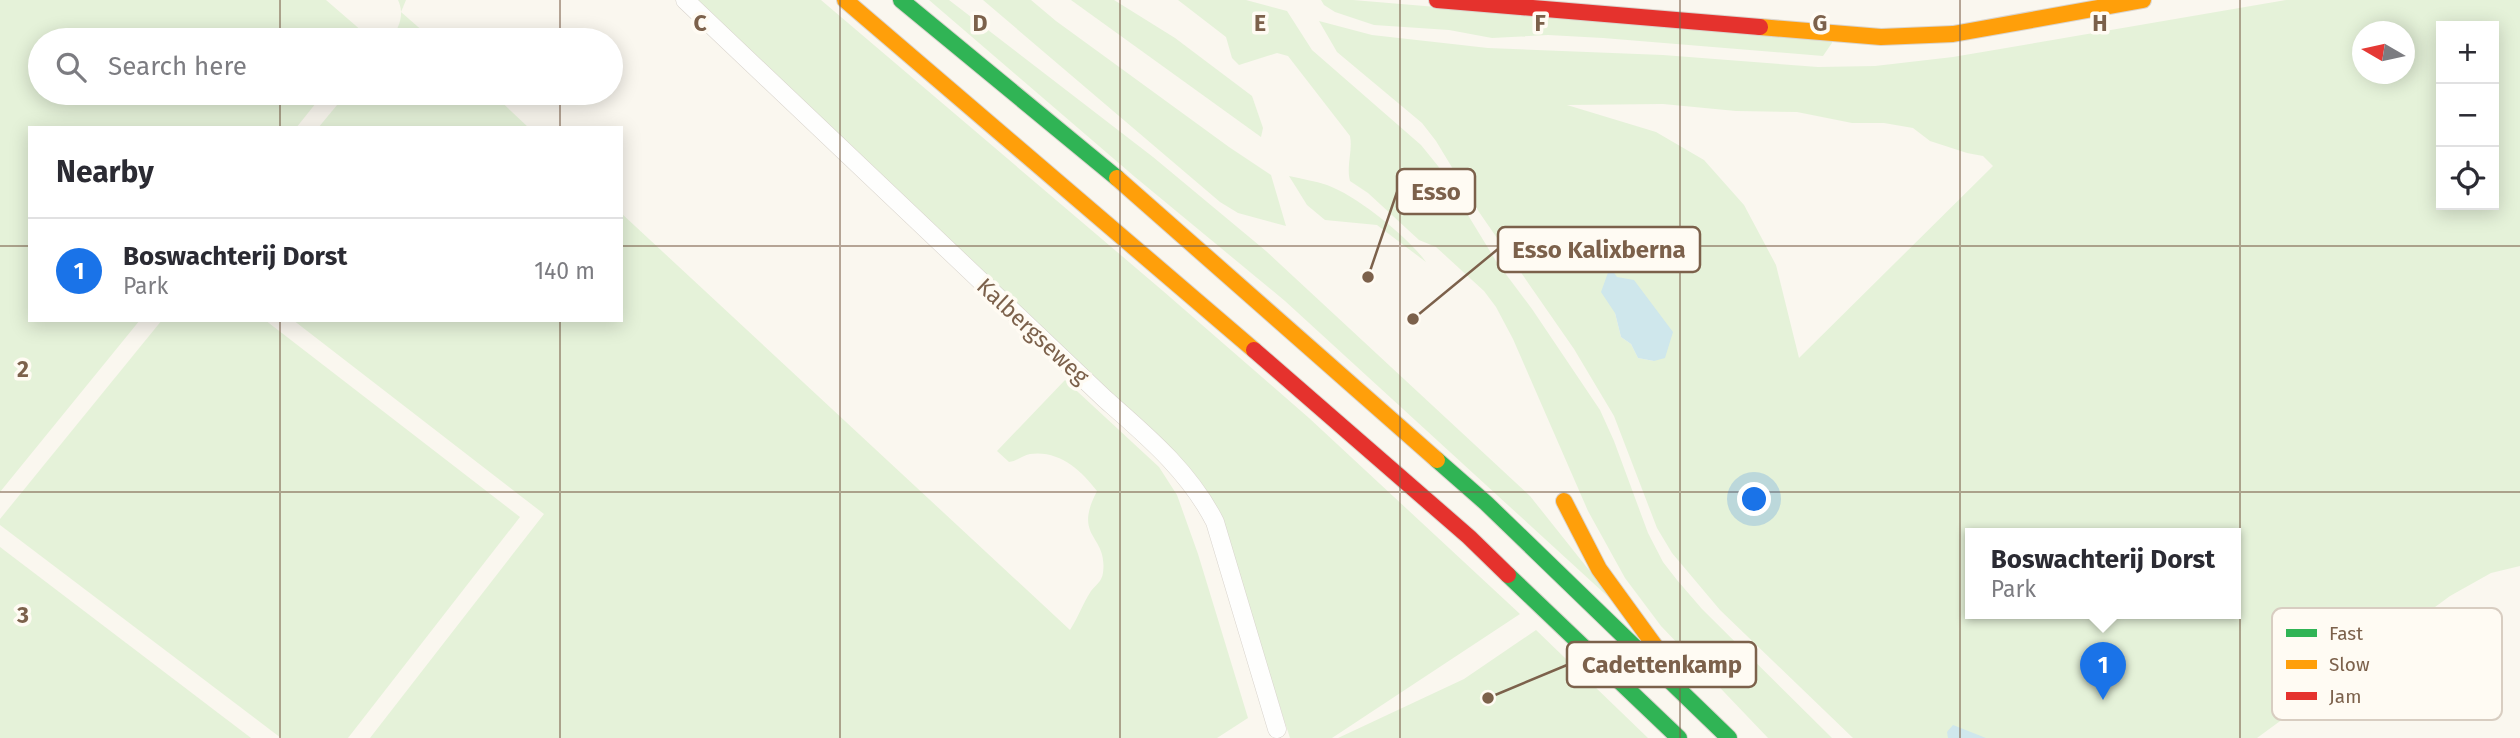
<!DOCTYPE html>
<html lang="en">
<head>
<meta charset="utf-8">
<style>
	:root { --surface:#fff; --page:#f7f7f7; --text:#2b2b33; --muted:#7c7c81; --line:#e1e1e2; --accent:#1a73e8 }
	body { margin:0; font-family:"Fira Sans",sans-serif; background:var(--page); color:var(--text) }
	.controls { position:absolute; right:21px; top:21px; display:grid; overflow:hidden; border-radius:0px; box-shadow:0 4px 18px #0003 }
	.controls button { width:63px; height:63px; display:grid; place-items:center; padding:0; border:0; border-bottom:2px solid var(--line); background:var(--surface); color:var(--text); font:35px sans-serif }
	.compass { position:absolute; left:2352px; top:21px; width:63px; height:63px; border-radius:50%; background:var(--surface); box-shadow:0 4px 18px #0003; rotate:279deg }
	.you { position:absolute; left:1755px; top:500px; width:24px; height:24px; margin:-18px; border:5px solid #fff; border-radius:50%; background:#1a73e8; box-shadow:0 0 0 10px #1a73e833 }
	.badge { display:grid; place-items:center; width:46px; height:46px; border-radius:50%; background:var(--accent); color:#fff; font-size:23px; font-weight:700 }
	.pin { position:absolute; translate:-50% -58px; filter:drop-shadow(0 2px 4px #0008) }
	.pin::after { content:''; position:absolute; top:37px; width:24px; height:21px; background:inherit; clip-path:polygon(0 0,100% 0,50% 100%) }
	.popup { position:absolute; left:1965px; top:528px; width:276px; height:91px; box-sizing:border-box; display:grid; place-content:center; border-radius:0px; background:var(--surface); filter:drop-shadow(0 2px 5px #0005); font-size:23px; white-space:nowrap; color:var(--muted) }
	.popup b { font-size:26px; color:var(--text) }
	.popup::after { content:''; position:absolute; left:50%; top:100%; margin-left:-14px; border:14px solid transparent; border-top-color:var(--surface) }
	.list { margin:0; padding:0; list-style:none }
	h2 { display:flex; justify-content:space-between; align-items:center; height:91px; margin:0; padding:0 28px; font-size:30px }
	h2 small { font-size:23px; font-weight:400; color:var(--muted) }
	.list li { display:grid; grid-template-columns:46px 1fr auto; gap:21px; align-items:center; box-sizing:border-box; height:105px; padding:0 28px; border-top:2px solid var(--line) }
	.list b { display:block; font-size:26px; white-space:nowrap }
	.list p { margin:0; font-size:23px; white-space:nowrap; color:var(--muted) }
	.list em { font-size:23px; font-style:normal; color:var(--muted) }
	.icon { flex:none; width:38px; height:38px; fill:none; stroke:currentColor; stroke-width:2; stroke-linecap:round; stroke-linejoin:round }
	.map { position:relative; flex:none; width:2520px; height:738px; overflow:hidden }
	.search { position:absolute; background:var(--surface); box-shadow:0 4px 18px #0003; left:28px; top:28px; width:595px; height:77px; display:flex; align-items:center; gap:18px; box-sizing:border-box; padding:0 24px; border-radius:38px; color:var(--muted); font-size:26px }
	.panel { position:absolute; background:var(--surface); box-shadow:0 4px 18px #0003; left:28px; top:126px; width:595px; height:196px; border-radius:0px }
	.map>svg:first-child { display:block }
	.green { fill:#e5f2d9; fill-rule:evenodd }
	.water { fill:#cfe7ec }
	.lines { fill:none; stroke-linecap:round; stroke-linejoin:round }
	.street-casing { stroke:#d9d4cd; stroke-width:19 }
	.fast-casing { stroke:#dad4cd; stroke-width:18 }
	.slow-casing { stroke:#dad4cd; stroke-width:18 }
	.jam-casing { stroke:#dad4cd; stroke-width:18 }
	.street { stroke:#fefefd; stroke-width:18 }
	.fast { stroke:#30b455; stroke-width:16 }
	.slow { stroke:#ff9f0a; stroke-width:16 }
	.jam { stroke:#e5322d; stroke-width:16 }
	.grid { fill:none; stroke:#7c614b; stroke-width:2; stroke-opacity:0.55 }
	.labels { text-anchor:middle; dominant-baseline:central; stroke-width:7; stroke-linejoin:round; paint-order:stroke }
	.street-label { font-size:23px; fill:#7c614b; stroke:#fffbf3 }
	.key { fill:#fffbf3; stroke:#d8cdc1; stroke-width:2 }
	.key-label { font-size:19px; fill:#7c614b }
	.grid-label { font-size:23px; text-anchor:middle; font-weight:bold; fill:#7c614b; stroke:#fffbf3; stroke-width:7; stroke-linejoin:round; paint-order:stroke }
	.leader { fill:none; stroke:#7c614b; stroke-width:2.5 }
	.callout-dot { fill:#7c614b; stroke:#fffbf3; stroke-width:2.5 }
	.callout { fill:#fffbf3; stroke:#7c614b; stroke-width:2.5 }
	.callout-label { font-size:24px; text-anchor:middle; font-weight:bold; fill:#7c614b }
</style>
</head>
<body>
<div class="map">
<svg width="2520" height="738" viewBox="0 0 2520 738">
	<rect width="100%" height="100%" fill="#faf7ef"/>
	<!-- green -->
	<g class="green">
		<path d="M0,0h326l44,38 -2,2h-328v53h284l-28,35h-266v192h110l-140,172z"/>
		<path d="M398,0h8l-5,12 32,28h-42c8,-13 14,-25 7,-40z"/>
		<path d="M694,0h127l342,291 146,127 211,196 -188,124h-42l-71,-220z"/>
		<path d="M929,0h20l204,157 113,94 264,245 86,108 -331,-303 -150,-124z"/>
		<path d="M983,0h48l25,21 173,126 42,28 15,51 -48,-13 -18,-11z"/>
		<path d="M1071,0h43l61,38 77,58 11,32 -2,9z"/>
		<path d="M1178,0h68l41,11 25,39 109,95 17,21 58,95 36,48 68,101 14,31 34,92 15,29 14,18 25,29 130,129h-64l-107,-112 -36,-48 -37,-67 -75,-172 -17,-32 -12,-16 -48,-44 -17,-7 -51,-47 -18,-12c-4,-16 3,-30 0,-45l-62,-80 -11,-3 -38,12 -7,-7 -6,-21z"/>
		<path d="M1321,0h32l481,40 -11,16 -220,-18 -55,-3 -56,3 -43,-8 -75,-5 -39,-13 -11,-7z"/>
		<path d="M2286,0h234v566l-29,7 -41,23 -193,142h-404l-133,-128 -48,-57 -15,-25 -43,-112 -40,-67 -95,-137 -43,-71 -14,-18 -85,-71 -18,-31 53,14 116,13 175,7 155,12 57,-1 78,-9zM2441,26h53v179h-53zM2362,32h42v42h-42zM1663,104l73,7 61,1 55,11h32l29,5 17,13 37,12 16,3 10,10 -194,192 -23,-93 -32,-60 -40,-45 -48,-28 -89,-27zM1615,313l39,48 -16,-3 -7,-14 -10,-7zM1970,534h266v80h-266z"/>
		<path d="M347,93h145l37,35h-211z"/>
		<path d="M1289,176c13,3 26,5 38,9 30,11 80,51 99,77l-49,-37 -52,-5 -18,-15z"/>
		<path d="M621,213l449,417c8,-12 13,-27 21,-39 5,-6 11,-10 12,-18 5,-39 -31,-34 -6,-82 -16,-21 -38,-41 -67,-37 -7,1 -13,7 -21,8l-12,-11 68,-71 94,87 18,28 21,59 50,164 -31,20h-847l174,-224 -251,-194h328z"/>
		<path d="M162,320h103l255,197 -172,221h-67l-281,-213v-6z"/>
		<path d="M0,547l251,191h-251z"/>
		<path d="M1536,630l112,108h-310l126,-59z"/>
	</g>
	<!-- water -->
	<g class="water">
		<path d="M1610,267l7,10 17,3 39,52 -8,26 -11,3 -16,-3 -7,-14 -10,-7 -6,-24 -14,-21z"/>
		<path d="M1953,725l33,13h-38l-1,-6z"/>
	</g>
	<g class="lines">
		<defs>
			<path id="street" d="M685,0l420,399c42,37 84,72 110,123l62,207"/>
			<g id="fast">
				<path d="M901,0l216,178"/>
				<path d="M1437,460l49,43 243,235"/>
				<path d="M1508,575l171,163"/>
			</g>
			<g id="slow">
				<path d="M845,0l409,350"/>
				<path d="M1760,27l121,10 72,-3 190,-34"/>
				<path d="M1117,178l320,282"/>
				<path d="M1564,501l35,68 56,77"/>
			</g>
			<g id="jam">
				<path d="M1437,0l323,27"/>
				<path d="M1254,350l215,187 39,38"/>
			</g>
		</defs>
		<!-- street casing -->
		<use href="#street" class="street-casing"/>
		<!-- fast casing -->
		<use href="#fast" class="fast-casing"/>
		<!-- slow casing -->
		<use href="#slow" class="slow-casing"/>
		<!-- jam casing -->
		<use href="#jam" class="jam-casing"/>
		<!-- street -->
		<use href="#street" class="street"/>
		<!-- fast -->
		<use href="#fast" class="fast"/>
		<!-- slow -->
		<use href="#slow" class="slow"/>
		<!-- jam -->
		<use href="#jam" class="jam"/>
	</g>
	<!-- grid -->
	<path class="grid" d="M280,0v40M560,0v40M840,0v738M1120,0v738M1400,0v738M1680,0v738M1960,0v738M2240,0v738M280,93v35M560,93v35M0,246h30M621,246h1899M280,320v418M560,320v418M0,492h2520"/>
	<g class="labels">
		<!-- street labels -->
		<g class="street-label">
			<text transform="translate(1033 331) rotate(43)">Kalbergseweg</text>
		</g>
	</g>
	<!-- legend -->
	<rect x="2272" y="608" width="230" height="112" rx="10" class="key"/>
	<rect x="2286" y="629" width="31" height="8" fill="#30b455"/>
	<rect x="2286" y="660" width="31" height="9" fill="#ff9f0a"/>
	<rect x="2286" y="692" width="31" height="8" fill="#e5322d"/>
	<g class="key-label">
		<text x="2329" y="640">Fast</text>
		<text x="2329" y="671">Slow</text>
		<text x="2329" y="703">Jam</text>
	</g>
	<g class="grid-label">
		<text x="700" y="31">C</text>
		<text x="980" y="31">D</text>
		<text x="1260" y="31">E</text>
		<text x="1540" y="31">F</text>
		<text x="1820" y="31">G</text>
		<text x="2100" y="31">H</text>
		<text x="23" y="377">2</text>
		<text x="23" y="623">3</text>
	</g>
	<!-- callouts -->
	<path class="leader" d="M1368 277L1397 192M1413 319L1498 249M1488 698L1567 665"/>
	<g class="callout-dot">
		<circle cx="1368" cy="277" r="7"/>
		<circle cx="1413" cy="319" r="7"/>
		<circle cx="1488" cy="698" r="7"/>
	</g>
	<g class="callout">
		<rect x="1397" y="169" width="78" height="45" rx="7"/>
		<rect x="1498" y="227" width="202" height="45" rx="7"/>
		<rect x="1567" y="642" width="189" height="45" rx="7"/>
	</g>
	<g class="callout-label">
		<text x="1436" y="200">Esso</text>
		<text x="1599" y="258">Esso Kalixberna</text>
		<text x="1662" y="673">Cadettenkamp</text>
	</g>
</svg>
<div class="controls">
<button>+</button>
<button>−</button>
<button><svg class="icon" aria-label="locate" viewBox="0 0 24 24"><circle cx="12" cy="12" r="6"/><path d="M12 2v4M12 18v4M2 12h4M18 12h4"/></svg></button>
</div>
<svg class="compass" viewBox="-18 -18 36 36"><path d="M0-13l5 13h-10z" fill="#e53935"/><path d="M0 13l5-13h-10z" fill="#7c7c81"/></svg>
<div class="you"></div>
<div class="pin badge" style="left:2103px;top:700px">1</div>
<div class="popup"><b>Boswachterij Dorst</b>Park</div>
<div class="search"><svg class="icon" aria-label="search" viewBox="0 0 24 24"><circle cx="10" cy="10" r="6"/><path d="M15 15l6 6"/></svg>Search here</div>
<section class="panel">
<h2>Nearby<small></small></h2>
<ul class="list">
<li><span class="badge">1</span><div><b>Boswachterij Dorst</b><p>Park</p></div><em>140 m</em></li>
</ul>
</section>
</div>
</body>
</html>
